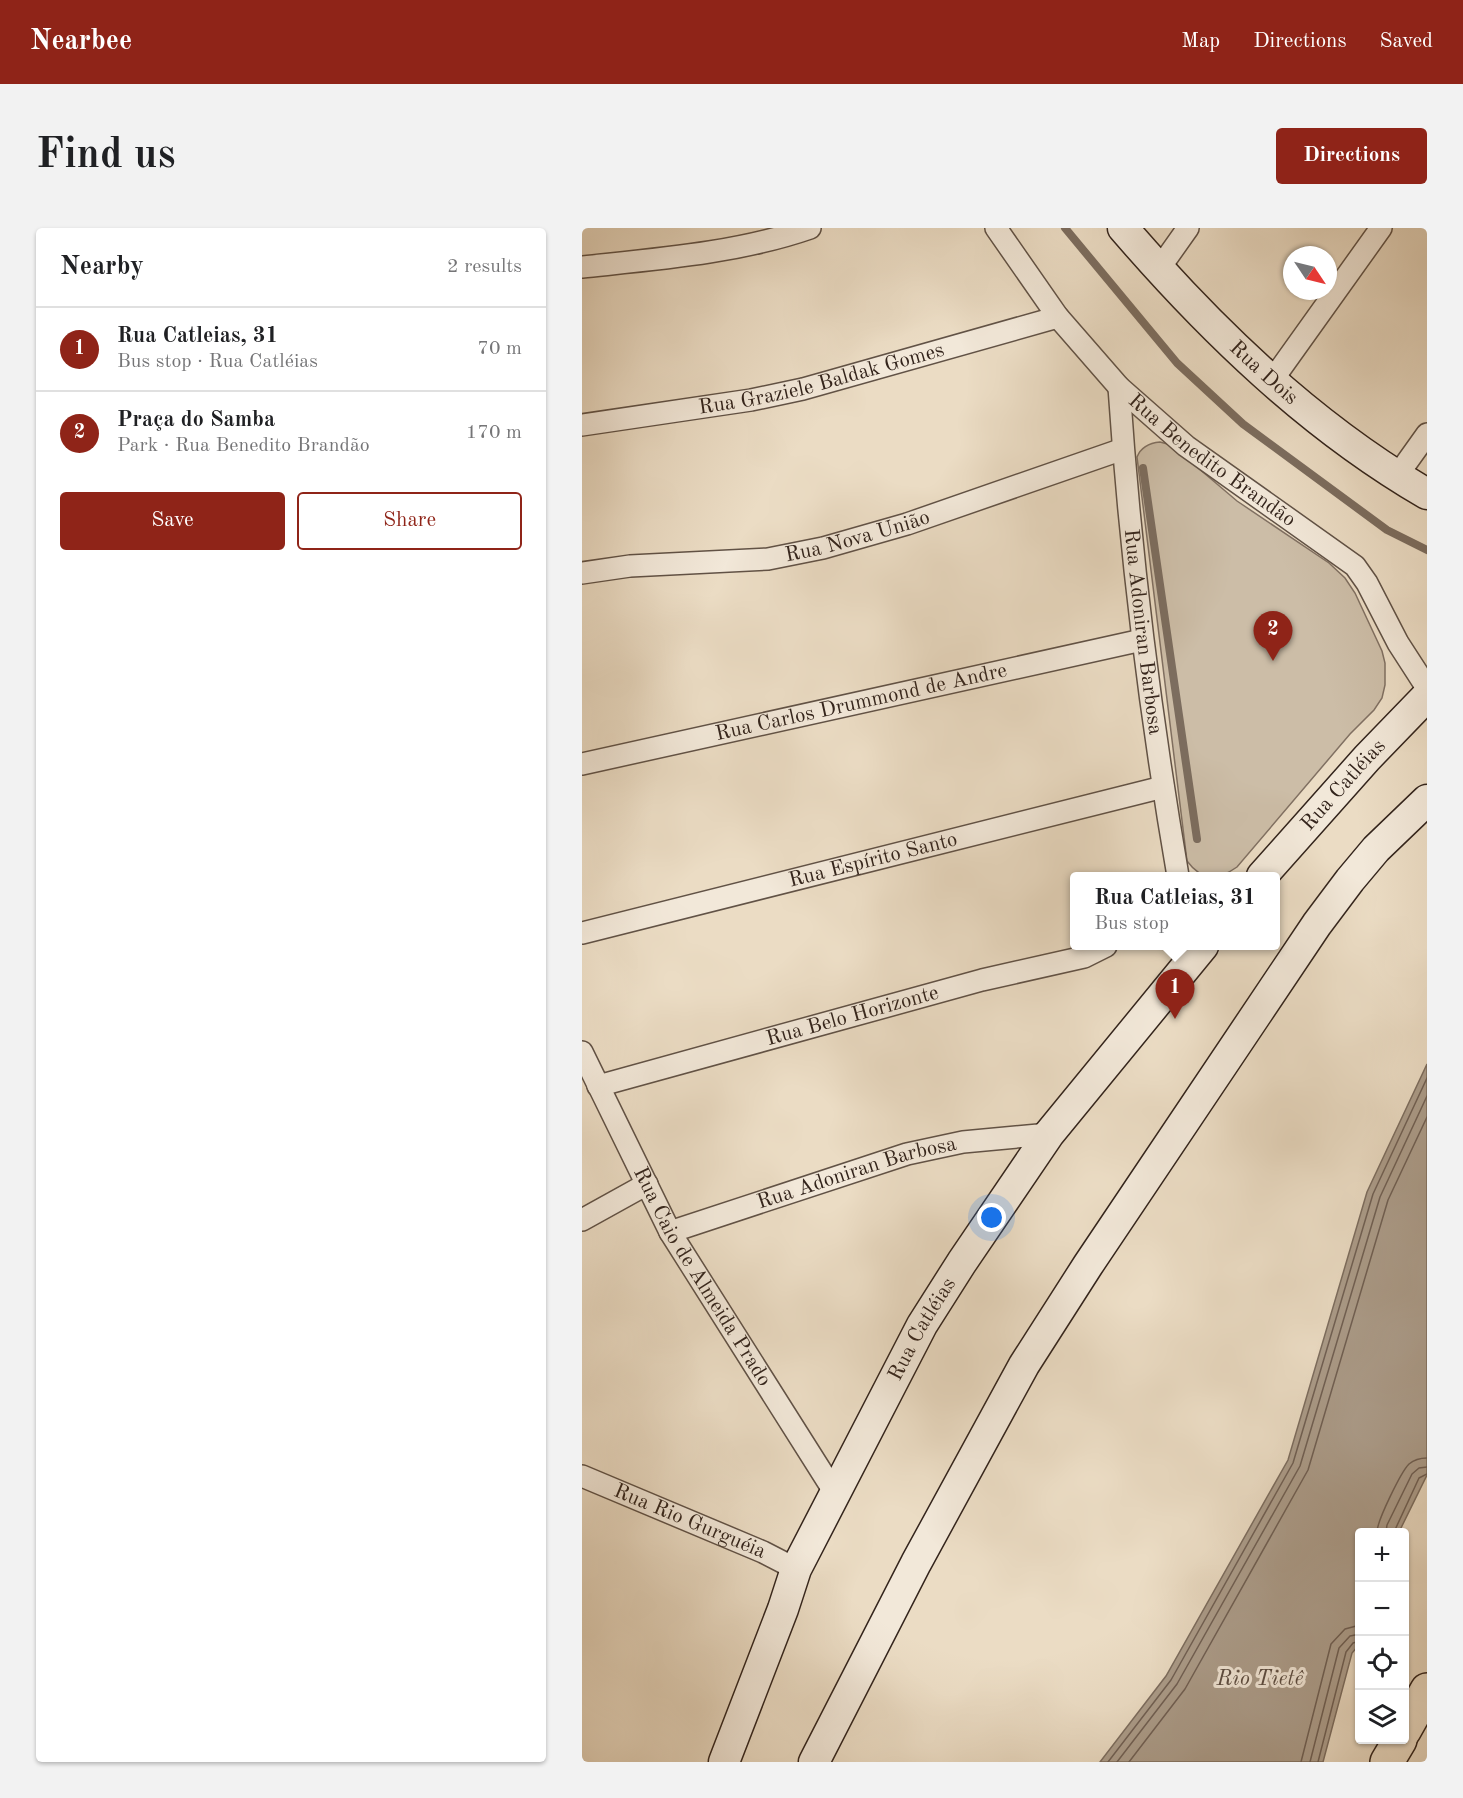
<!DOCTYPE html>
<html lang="en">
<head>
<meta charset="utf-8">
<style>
	:root { --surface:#fff; --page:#f2f2f2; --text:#202124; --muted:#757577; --line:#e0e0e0; --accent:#8f2418 }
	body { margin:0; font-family:"Old Standard TT",serif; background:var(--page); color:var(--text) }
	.controls { position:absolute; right:18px; bottom:18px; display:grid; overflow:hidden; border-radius:6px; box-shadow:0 2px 4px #0004 }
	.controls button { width:54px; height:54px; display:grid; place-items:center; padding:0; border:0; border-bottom:2px solid var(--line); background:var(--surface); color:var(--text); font:30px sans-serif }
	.compass { position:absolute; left:701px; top:18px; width:54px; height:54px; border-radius:50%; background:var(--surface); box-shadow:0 2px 4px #0004; rotate:125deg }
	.you { position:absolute; left:410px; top:990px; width:21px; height:21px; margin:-15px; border:4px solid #fff; border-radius:50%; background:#1a73e8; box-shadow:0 0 0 9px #1a73e833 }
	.badge { display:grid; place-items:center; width:39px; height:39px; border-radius:50%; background:var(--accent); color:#fff; font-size:20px; font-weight:700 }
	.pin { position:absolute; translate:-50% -50px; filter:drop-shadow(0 2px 3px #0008) }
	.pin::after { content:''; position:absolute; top:32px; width:21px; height:18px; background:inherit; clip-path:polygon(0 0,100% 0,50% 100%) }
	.popup { position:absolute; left:488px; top:644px; width:210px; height:78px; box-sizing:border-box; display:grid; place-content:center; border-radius:6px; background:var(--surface); filter:drop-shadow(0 2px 4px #0005); font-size:20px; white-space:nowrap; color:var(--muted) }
	.popup b { font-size:22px; color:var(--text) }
	.popup::after { content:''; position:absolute; left:50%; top:100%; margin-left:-12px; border:12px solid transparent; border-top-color:var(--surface) }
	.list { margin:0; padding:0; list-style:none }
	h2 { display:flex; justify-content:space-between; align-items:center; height:78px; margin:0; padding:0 24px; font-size:26px }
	h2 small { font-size:20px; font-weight:400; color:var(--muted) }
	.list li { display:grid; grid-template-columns:39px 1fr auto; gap:18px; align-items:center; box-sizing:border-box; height:84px; padding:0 24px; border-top:2px solid var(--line) }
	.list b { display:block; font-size:22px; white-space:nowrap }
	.list p { margin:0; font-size:20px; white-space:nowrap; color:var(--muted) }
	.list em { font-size:20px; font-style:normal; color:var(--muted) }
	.actions { display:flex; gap:12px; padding:18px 24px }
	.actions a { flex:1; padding:14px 0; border:2px solid var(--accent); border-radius:6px; text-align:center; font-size:21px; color:var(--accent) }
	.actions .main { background:var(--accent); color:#fff }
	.icon { flex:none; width:33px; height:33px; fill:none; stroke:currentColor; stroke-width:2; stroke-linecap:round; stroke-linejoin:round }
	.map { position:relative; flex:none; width:845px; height:1534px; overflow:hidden; border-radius:6px }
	header { display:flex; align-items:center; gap:36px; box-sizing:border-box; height:84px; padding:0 30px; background:var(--accent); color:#fff }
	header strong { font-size:28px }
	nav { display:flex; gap:33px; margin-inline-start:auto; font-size:21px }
	.intro { display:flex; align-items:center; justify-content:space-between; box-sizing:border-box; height:144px; padding:0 36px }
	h1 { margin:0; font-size:42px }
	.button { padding:15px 27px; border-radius:6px; background:var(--accent); color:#fff; font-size:21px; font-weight:700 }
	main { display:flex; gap:36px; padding:0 36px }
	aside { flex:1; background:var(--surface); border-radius:6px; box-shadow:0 2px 4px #0004 }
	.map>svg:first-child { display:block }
	.green { fill:#ccbda7; stroke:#807062; stroke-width:1.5 }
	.water { fill:#ac9d8b; stroke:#7c6d5f; stroke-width:1.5 }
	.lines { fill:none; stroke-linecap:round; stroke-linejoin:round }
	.shore { stroke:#706054; stroke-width:1.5 }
	.stream { stroke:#7c6d5f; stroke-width:8 }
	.street-casing { stroke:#615246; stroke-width:24 }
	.secondary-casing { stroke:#33241c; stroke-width:33 }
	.highway-casing { stroke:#33241c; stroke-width:36 }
	.street { stroke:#f2e8d9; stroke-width:21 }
	.secondary { stroke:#f2e8d9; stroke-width:30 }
	.highway { stroke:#ebdcc4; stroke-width:33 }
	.labels { text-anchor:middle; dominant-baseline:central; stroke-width:6; stroke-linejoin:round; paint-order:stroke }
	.street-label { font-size:21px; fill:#33241c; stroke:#f2e8d9 }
	.water-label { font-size:22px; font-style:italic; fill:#5d4e43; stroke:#f2e8d9 }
</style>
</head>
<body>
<header>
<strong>Nearbee</strong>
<nav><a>Map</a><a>Directions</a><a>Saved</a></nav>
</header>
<div class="intro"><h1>Find us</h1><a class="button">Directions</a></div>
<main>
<aside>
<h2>Nearby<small>2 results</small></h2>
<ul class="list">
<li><span class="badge">1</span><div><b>Rua Catleias, 31</b><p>Bus stop · Rua Catléias</p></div><em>70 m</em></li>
<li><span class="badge">2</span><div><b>Praça do Samba</b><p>Park · Rua Benedito Brandão</p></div><em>170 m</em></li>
</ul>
<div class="actions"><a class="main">Save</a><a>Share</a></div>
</aside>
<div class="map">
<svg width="845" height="1534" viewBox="0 0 845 1534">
	<rect width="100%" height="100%" fill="#ebdcc4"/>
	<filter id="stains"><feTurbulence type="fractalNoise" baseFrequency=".00333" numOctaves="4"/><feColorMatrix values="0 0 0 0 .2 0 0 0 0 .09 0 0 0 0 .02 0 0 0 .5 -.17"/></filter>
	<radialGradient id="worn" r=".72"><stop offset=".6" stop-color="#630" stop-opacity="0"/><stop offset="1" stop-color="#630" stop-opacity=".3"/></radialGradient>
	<!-- green -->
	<path class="green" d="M578,214l11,3 66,56 92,62 16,15 10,15 27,58 3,12v22l-3,13 -8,12 -24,24 -113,133c-20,14 -35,14 -50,-6l-50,-404c4,-10 12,-14 23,-15z"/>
	<!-- water -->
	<path class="water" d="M845,836v411l-28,57h-39l-1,113 -7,8 -29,109h-223l66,-86 122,-216 79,-268z"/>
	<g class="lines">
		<!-- shore -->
		<g class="shore">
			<path d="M795,1304c0,-11 24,-60 32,-68 6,-5 11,-6 18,-6"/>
			<path d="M804,1304l1,-7 25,-51 7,-6 8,-1"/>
			<path d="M812,1304l25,-54 8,-4"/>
			<path d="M526,1534l63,-82 122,-217 80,-269 54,-116"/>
			<path d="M535,1534l60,-78 123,-218 80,-269 47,-101"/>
			<path d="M547,1534l56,-73 123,-219 80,-270 39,-83"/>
			<path d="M719,1534l30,-118 14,-15 15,-4"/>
			<path d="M728,1534l29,-114 11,-12 10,-2"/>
			<path d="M736,1534l28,-110 7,-9 7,-2"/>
		</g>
		<!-- stream -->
		<g class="stream">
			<path d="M483,0l112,135 66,61 144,106 40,20"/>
			<path d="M561,240l54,371"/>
		</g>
		<defs>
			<g id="street">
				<path id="s1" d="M414,0l62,89 61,70 67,59 169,120 12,17 31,60 29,45"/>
				<path d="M0,39c76,-8 156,-14 228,-39"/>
				<path d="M577,41l29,-41"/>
				<path d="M689,154l110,-154"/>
				<path id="s2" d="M537,159c11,164 31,327 59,489"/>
				<path id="s3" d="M0,197l169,-25 52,-11 255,-72"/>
				<path d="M815,248l30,-42"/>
				<path id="s4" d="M0,345l48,-7 138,-7 55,-11 84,-24 216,-75"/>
				<path id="s5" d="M0,536l560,-124"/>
				<path id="s6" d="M0,705l581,-146"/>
				<path id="s7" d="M0,824l88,180 165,261"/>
				<path id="s8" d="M16,858l384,-106 102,-23 22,-11"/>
				<path d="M0,992l65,-36"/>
				<path id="s9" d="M88,1004l237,-78 56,-12 86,-8"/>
				<path id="s10" d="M0,1248l181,76 33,17"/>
			</g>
			<g id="secondary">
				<path id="s11" d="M541,0c88,102 187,198 304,266"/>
				<path id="s12" d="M680,648l105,-118 60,-62"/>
				<path id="s13" d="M142,1534l59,-153 13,-40 126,-244 40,-63 87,-128 154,-188"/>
				<path d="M232,1534l102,-199 108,-198 64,-100 229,-341 33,-44 26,-31 51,-49"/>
			</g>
			<g id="highway">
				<path d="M822,1503l23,-41"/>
				<path d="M805,1534l13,-22"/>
			</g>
		</defs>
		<!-- street casing -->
		<use href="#street" class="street-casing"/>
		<!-- secondary casing -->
		<use href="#secondary" class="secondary-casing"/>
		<!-- highway casing -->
		<use href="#highway" class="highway-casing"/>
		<!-- street -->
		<use href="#street" class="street"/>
		<!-- secondary -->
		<use href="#secondary" class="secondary"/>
		<!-- highway -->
		<use href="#highway" class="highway"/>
	</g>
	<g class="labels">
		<!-- street labels -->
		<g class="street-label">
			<text stroke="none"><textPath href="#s11" startOffset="202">Rua Dois</textPath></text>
			<text stroke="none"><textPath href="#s3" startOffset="244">Rua Graziele Baldak Gomes</textPath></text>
			<text stroke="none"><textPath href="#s1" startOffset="320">Rua Benedito Brandão</textPath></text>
			<text stroke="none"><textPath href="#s4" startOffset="279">Rua Nova União</textPath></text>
			<text stroke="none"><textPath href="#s2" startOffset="246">Rua Adoniran Barbosa</textPath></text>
			<text stroke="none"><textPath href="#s5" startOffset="286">Rua Carlos Drummond de Andre</textPath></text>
			<text stroke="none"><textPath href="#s12" startOffset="122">Rua Catléias</textPath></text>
			<text stroke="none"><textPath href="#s6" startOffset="300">Rua Espírito Santo</textPath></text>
			<text stroke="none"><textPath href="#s8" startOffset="264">Rua Belo Horizonte</textPath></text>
			<text stroke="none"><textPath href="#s9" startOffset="196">Rua Adoniran Barbosa</textPath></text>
			<text stroke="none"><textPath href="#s7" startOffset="255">Rua Caio de Almeida Prado</textPath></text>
			<text stroke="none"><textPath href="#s13" startOffset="477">Rua Catléias</textPath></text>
			<text stroke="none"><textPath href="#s10" startOffset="117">Rua Rio Gurguéia</textPath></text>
		</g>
		<!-- water labels -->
		<g class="water-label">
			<text x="678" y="1451">Rio Tietê</text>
		</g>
	</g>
	<rect width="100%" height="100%" filter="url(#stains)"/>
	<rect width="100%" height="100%" fill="url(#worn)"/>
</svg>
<div class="controls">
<button>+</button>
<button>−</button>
<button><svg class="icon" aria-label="locate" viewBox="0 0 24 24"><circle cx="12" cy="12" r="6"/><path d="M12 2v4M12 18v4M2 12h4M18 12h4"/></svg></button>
<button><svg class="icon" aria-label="layers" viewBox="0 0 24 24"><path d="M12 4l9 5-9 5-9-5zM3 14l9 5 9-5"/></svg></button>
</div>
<svg class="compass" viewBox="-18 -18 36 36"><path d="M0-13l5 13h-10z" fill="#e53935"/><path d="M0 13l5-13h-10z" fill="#757577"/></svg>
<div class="you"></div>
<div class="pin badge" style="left:593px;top:791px">1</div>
<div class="popup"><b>Rua Catleias, 31</b>Bus stop</div>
<div class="pin badge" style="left:691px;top:433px">2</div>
</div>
</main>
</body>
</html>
